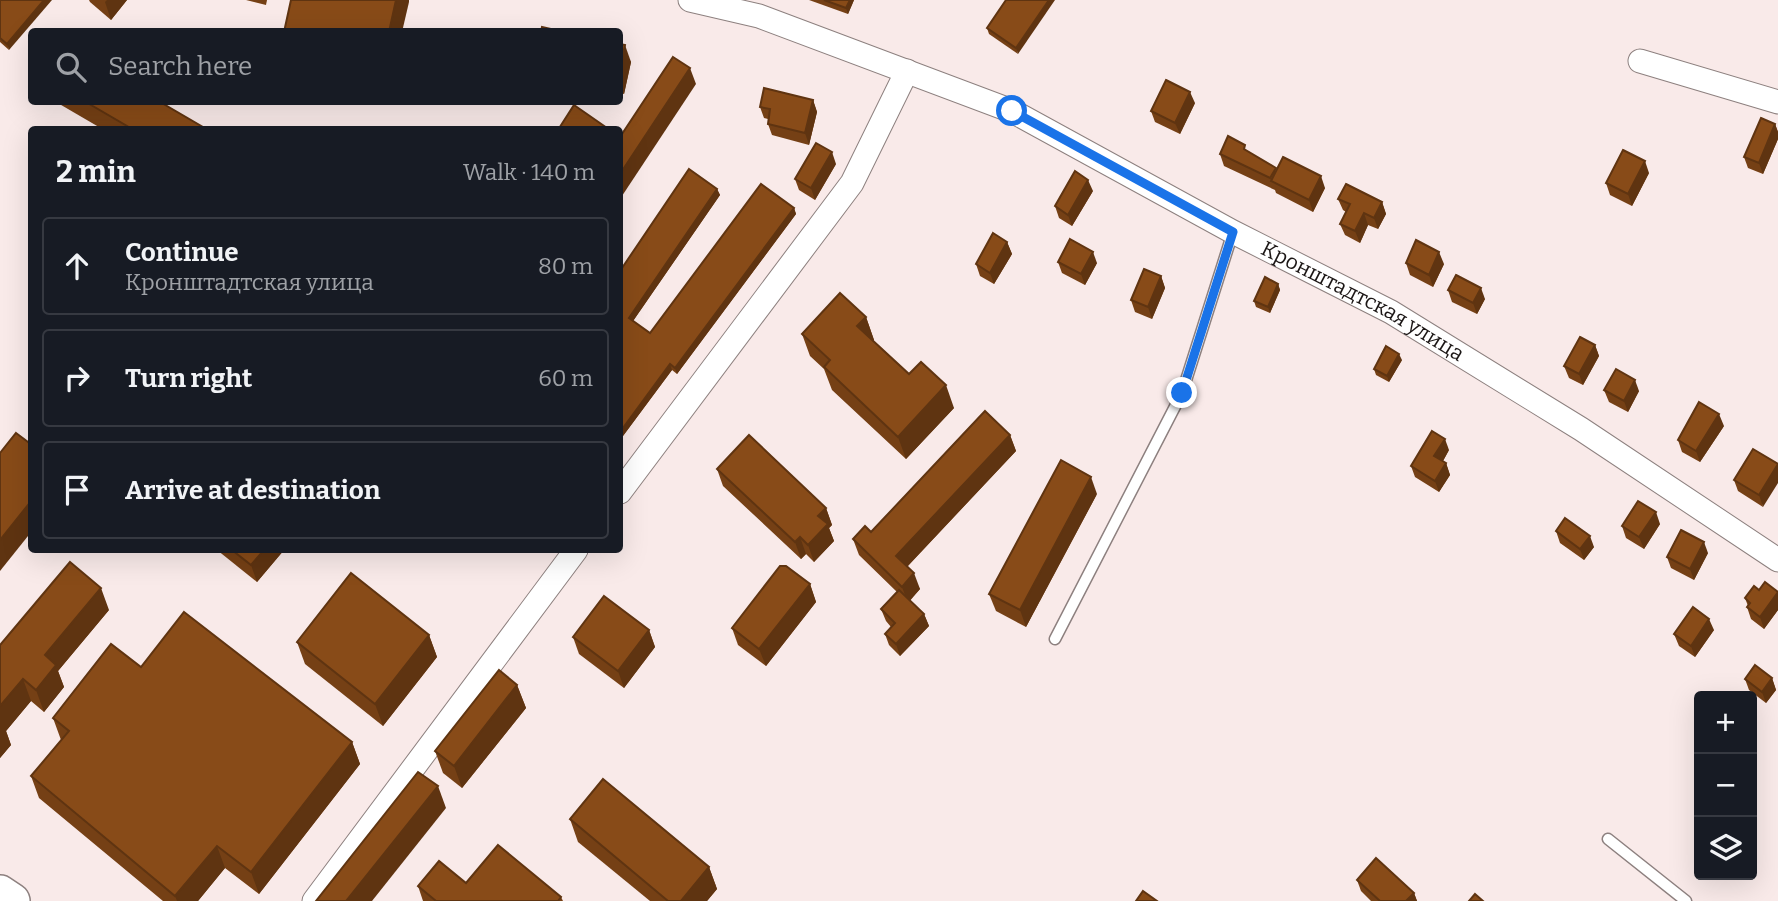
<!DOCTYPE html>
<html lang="en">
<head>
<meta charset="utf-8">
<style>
	:root { --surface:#171b24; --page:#242831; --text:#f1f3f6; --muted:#9ea1a6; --line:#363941 }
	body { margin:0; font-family:Bitter,serif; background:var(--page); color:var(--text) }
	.controls { position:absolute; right:21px; bottom:21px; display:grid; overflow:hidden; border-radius:7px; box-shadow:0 7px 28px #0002 }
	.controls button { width:63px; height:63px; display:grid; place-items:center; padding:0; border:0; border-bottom:2px solid var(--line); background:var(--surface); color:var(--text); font:35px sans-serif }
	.stop { position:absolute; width:21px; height:21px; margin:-16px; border:5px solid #1a73e8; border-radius:50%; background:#fff }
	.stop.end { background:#1a73e8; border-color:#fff; box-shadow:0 2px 7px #0008 }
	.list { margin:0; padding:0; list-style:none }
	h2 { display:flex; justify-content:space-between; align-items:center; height:91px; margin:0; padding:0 28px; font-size:30px }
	h2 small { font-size:23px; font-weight:400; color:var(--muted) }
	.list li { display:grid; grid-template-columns:46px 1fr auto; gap:21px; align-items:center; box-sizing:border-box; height:98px; margin:0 14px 14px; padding:0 14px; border:2px solid var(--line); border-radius:7px }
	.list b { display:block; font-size:26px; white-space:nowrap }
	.list p { margin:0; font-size:23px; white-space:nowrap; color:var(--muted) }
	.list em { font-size:23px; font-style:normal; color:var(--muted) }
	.icon { flex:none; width:38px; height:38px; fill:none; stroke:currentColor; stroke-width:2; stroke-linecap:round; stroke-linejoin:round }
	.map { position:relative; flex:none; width:1778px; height:901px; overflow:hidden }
	.search { position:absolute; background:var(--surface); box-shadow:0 7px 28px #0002; left:28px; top:28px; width:595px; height:77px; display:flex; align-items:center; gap:18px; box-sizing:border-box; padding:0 24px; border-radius:7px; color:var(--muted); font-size:26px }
	.panel { position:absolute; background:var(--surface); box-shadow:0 7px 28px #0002; left:28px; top:126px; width:595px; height:427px; border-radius:7px }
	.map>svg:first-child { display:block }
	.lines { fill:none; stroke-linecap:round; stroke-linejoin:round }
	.lane-casing { stroke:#8d807f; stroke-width:13 }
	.street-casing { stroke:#8d807f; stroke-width:25 }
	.primary-casing { stroke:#8d807f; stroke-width:38 }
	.lane { stroke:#fff; stroke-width:10 }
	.street { stroke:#fff; stroke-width:23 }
	.primary { stroke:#fff; stroke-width:35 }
	.wall { fill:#754015 }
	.shaded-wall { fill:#5f3411 }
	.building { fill:#884b18; stroke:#5f3411; stroke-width:2 }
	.route { stroke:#1a73e8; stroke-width:9 }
	.labels { text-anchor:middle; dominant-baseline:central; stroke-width:7; stroke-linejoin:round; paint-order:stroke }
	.street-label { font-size:21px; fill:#1b1615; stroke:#f9eae9 }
</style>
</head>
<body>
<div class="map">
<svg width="1778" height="901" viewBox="0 0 1778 901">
	<rect width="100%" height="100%" fill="#f9eae9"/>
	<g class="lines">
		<defs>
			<g id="lane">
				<path d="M1055,639l127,-246 51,-161"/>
				<path d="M1608,839l78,62"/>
			</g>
			<g id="street">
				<path id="s1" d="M690,0l69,16 253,95 221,121 158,80 190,117 197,131"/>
				<path d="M1640,61l138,41"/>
				<path d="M620,492l232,-309 55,-112"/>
				<path d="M314,901l262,-351"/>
			</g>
			<path id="primary" d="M0,893l12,8"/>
		</defs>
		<!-- lane casing -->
		<use href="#lane" class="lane-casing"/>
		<!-- street casing -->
		<use href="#street" class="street-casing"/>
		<!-- primary casing -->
		<use href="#primary" class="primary-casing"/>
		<!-- lane -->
		<use href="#lane" class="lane"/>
		<!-- street -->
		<use href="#street" class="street"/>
		<!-- primary -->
		<use href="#primary" class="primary"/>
	</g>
	<!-- wall -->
	<g class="wall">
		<path d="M0,0l9,50 -9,-8z"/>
		<path d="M89,0h38l-16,20 -21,-18z"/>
		<path d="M246,0h21l-1,5z"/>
		<path d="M809,0h45l-6,14z"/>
		<path d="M1006,0l12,54 -29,-20 -2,-6z"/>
		<path d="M620,44l11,18 -7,32 -4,-1z"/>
		<path d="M813,100l4,12 -8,33 -37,-10 -4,-11v-5l-4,-1 -4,-11z"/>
		<path d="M56,102h104l48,28h-104z"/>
		<path d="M1195,103l-15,31 -25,-12 -4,-11z"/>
		<path d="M1775,124l3,8v7l-15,35 -15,-6 -4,-11z"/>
		<path d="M1248,151l28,20 49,17 -12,24 -37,-19 -1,-3 -51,-24 -4,-12z"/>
		<path d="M836,164l-21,36 -16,-10 -4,-11z"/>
		<path d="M1649,173l-17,33 -22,-11 -4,-12z"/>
		<path d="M717,189l3,6 -87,126 17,12 144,-125 2,6 -119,160 -5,-4 -52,70v-169z"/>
		<path d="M1093,191l-21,35 -13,-8 -4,-12z"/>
		<path d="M1338,199l44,3 4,12 -8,15 -10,-4 -8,18 -15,-8 -5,-11 6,-12 -3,-2z"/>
		<path d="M1007,242l5,12 -18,30 -14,-8 -4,-12z"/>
		<path d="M1058,262l39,1 -12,22 -23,-12z"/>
		<path d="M1406,263l38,1 -11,23 -23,-12z"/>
		<path d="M1161,276l4,12 -13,31 -17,-7 -4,-12z"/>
		<path d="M1278,284l2,6 -10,23 -14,-6 -2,-6z"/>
		<path d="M1448,290l37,9 -8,15 -25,-12z"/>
		<path d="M866,317l8,23 -1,1 36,33 45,34 -48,51 -74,-69 -8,-21 -14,-13 -8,-22z"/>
		<path d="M1595,345l4,11 -16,29 -14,-7 -5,-12z"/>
		<path d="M1402,360l-13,22 -13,-7 -2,-6z"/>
		<path d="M1604,390l35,1 -11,21 -19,-10z"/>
		<path d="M1724,426l-24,36 -18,-10 -4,-12z"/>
		<path d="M1010,435l6,16 -109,116 13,22 -10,11 14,14 5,12 -29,30 -11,-11 -4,-11 6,-7 -5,-6 -5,-12 16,-17 -38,-37 -6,-16 18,-7z"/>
		<path d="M1753,449l10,58 -25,-16 -4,-11z"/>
		<path d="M1449,450l-6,11 3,2 4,12 -11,17 -24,-15 -4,-11z"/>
		<path d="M717,469l109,39 6,17 -3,3 5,13 -20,21 -8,-8 -5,5 -78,-73z"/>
		<path d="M1097,494l-71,133 -30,-16 -7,-17z"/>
		<path d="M1660,524l-16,25 -18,-11 -4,-12z"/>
		<path d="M1556,531l38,16 -10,13 -24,-17z"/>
		<path d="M217,550h67l-27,32z"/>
		<path d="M1708,553l-14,27 -23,-12 -4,-11z"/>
		<path d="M810,584l6,18 -50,64 -28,-21 -6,-17z"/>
		<path d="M1759,590l19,2v18l-14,19 -13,-10 -4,-12 1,-1 -3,-8z"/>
		<path d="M109,610l-51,61 6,16 -20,25 -13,-11 -25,30 5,14 -11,13v-113z"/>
		<path d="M649,630l6,17 -31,41 -45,-34 -6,-17z"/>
		<path d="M1714,630l-19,27 -16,-11 -5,-12z"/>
		<path d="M429,635l8,22 -54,69 -78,-62 -8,-22z"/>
		<path d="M141,667l211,75 8,22 -101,130 -34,-26 -27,33h-35l-124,-103 -8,-22 30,-36 -8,-22z"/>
		<path d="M1772,678l4,12 -10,13 -17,-13 -4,-11z"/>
		<path d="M517,685l9,23 -64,80 -19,-15 -8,-22z"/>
		<path d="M570,819l139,48 8,22 -10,12h-57l-72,-59z"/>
		<path d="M1357,880l57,13 3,8h-46l-10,-10z"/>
		<path d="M466,883l95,14 2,4h-140l-5,-15z"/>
	</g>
	<!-- shaded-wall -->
	<g class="shaded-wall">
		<path d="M44,0h8l-43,50 -2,-6z"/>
		<path d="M107,0h20l-16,20 -6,-18z"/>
		<path d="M396,0h13v2l-7,30h-13z"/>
		<path d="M850,0h4l-6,14 -2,-6z"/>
		<path d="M1049,0h6l-37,54 -2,-6z"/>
		<path d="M625,45l6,17 -7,32 -4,-12v-13z"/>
		<path d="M690,68l6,16 -76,115v-25z"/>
		<path d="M1190,92l5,11 -15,31 -5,-11z"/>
		<path d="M813,100l4,12 -8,33 -4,-12z"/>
		<path d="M1775,124l3,8v7l-15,35 -4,-11z"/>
		<path d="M832,152l4,12 -21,36 -4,-12z"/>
		<path d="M1645,161l4,12 -17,33 -4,-12z"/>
		<path d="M1321,176l4,12 -12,24 -4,-12z"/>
		<path d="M1088,180l5,11 -21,35 -4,-11z"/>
		<path d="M717,189l3,6 -89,129 -2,-6z"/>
		<path d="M1382,202l4,12 -8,15 -4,-11z"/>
		<path d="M794,208l2,6 -119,160 -2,-6z"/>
		<path d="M1364,213l4,12 -8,18 -5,-12z"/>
		<path d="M1007,242l5,12 -18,30 -4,-11z"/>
		<path d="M1093,252l4,11 -12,22 -4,-11z"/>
		<path d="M1439,252l5,12 -11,23 -4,-12z"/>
		<path d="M1161,276l4,12 -13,31 -4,-12z"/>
		<path d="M1278,284l2,6 -10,23 -2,-6z"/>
		<path d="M1481,288l4,11 -8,15 -4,-11z"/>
		<path d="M866,317l8,23 -8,8 -9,-22z"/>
		<path d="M1595,345l4,11 -16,29 -4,-11z"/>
		<path d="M1399,354l3,6 -13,22 -2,-6z"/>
		<path d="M670,364l2,6 -52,70v-8z"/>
		<path d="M1635,380l4,11 -11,21 -4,-11z"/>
		<path d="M946,385l8,23 -48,51 -8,-22z"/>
		<path d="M1719,414l5,12 -24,36 -4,-11z"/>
		<path d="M1010,435l6,16 -114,121 -6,-16z"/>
		<path d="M1445,439l4,11 -10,18 -5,-12z"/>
		<path d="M1446,463l4,12 -11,17 -4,-11z"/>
		<path d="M1778,464v19l-15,24 -4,-12z"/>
		<path d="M1091,477l6,17 -71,133 -6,-17z"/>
		<path d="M32,500v31l-32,40v-31z"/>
		<path d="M826,508l6,17 -3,3 5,13 -20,21 -6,-17 10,-29z"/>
		<path d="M1656,512l4,12 -16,25 -5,-12z"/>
		<path d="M1590,536l4,11 -10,13 -4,-11z"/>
		<path d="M800,537l6,17 -5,5 -6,-17z"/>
		<path d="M1704,542l4,11 -14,27 -4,-11z"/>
		<path d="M264,550h20l-27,32 -6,-17z"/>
		<path d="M914,573l6,16 -12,14 -6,-16z"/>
		<path d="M810,584l6,18 -50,64 -7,-17z"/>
		<path d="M101,588l8,22 -51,61 6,16 -20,25 -8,-22 9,-35z"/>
		<path d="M1778,592v18l-14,19 -4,-12z"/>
		<path d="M924,614l5,12 -29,30 -4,-12z"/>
		<path d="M1709,619l5,11 -19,27 -4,-11z"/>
		<path d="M649,630l6,17 -31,41 -6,-17z"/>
		<path d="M429,635l8,22 -54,69 -8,-22z"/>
		<path d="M1772,678l4,12 -10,13 -4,-11z"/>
		<path d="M23,679l8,22 -25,30 5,14 -11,13v-52z"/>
		<path d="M517,685l9,23 -64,80 -8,-22z"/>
		<path d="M352,742l8,22 -101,130 -8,-22z"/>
		<path d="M438,786l8,22 -74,93h-26z"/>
		<path d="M217,846l8,22 -27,33h-21l-2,-5z"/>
		<path d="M709,867l8,22 -10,12h-26z"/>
		<path d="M1414,893l3,8h-11z"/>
	</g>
	<!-- building -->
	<g class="building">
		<path d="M0,0h44l-37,44 -7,-6z"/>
		<path d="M291,0h105l-7,32h-105z"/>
		<path d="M824,0h26l-4,8z"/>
		<path d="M1006,0h43l-33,48 -29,-20z"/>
		<path d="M542,27l22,5h-23z"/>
		<path d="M620,44l5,1 -5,24z"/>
		<path d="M673,57l17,11 -70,106v-37z"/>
		<path d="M1166,80l24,12 -15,31 -24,-12z"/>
		<path d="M764,88l49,12 -8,33 -37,-9 2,-15 -10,-2z"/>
		<path d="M86,102h74l48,28h-74z"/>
		<path d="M574,105l33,23v2h-49z"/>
		<path d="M1761,118l14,6 -16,39 -15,-6z"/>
		<path d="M1228,136l17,9 -1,4 32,19 -6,10 -50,-24z"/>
		<path d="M816,143l16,9 -21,36 -16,-9z"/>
		<path d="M1623,150l22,11 -17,33 -22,-11z"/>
		<path d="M1283,157l38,19 -12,24 -38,-19z"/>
		<path d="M689,169l28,20 -88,129 21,15 111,-149 33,24 -119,160 -5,-4 -50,68v-161z"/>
		<path d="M1075,171l13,9 -20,35 -13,-9z"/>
		<path d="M1346,184l36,18 -8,16 -10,-5 -9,18 -15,-7 10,-20 -12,-5z"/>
		<path d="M993,233l14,9 -17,31 -14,-9z"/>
		<path d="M1070,239l23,13 -12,22 -23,-12z"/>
		<path d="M1416,240l23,12 -10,23 -23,-12z"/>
		<path d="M1144,269l17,7 -13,31 -17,-7z"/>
		<path d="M1456,275l25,13 -8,15 -25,-13z"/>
		<path d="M1265,277l13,7 -10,23 -14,-6z"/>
		<path d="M840,293l26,24 -9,9 52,48 12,-12 25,23 -48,52 -74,-70 6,-7 -28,-26z"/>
		<path d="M1580,337l15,8 -16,29 -15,-8z"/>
		<path d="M1386,346l13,8 -12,22 -13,-7z"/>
		<path d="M1616,369l19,11 -11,21 -20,-11z"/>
		<path d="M1699,402l20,12 -23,37 -18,-11z"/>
		<path d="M985,411l25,24 -114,121 18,17 -12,14 -49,-48 12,-13 6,6z"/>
		<path d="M1432,431l13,8 -11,17 12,7 -11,18 -24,-15z"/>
		<path d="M16,433l16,12v55l-32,40v-87z"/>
		<path d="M749,435l77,73 -8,8 10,8 -20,21 -8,-8 -5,5 -78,-73z"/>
		<path d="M1753,449l25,15 -19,31 -25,-15z"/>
		<path d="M1061,460l30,17 -71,133 -31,-16z"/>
		<path d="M1638,501l18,11 -17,25 -17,-11z"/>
		<path d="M1565,518l25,18 -10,13 -24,-18z"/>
		<path d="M1681,530l23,12 -14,27 -23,-12z"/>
		<path d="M232,550h32l-13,15z"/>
		<path d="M70,562l31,26 -56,67 11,10 -20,25 -13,-11 -23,27v-61z"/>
		<path d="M780,566h6l24,18 -51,65 -27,-21z"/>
		<path d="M351,573l78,62 -54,69 -78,-62z"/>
		<path d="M1765,582l13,10 -18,25 -13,-10 3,-4 -5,-5 9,-12 5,4z"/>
		<path d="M899,590l25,24 -28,30 -11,-10 10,-11 -14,-14z"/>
		<path d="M604,596l45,34 -31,41 -45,-34z"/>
		<path d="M1693,607l16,12 -18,27 -17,-12z"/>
		<path d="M184,612l168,130 -101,130 -34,-26 -42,50 -144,-120 38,-45 -16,-13 58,-74 30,23z"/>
		<path d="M1755,665l17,13 -10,14 -17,-13z"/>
		<path d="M499,670l18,15 -63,81 -19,-15z"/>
		<path d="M418,772l20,14 -92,115h-30z"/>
		<path d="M603,779l106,88 -28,34h-13l-98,-82z"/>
		<path d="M498,845l63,52 -3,4h-122l-18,-15 21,-25 27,22z"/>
		<path d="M1376,858l38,35 -8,8h-26l-23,-21z"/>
		<path d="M1143,891l14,10h-21z"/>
		<path d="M1475,894l8,7h-14z"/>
	</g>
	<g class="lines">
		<!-- route -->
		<path class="route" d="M1012,111l221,121 -51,161"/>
	</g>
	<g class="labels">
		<!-- street labels -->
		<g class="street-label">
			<text stroke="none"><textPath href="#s1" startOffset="740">Кронштадтская улица</textPath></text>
		</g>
	</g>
</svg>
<div class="controls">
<button>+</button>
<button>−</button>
<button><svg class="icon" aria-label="layers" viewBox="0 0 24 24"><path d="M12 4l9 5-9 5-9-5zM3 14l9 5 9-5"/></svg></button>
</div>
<div class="stop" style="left:1012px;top:111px"></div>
<div class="stop end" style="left:1182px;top:393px"></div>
<div class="search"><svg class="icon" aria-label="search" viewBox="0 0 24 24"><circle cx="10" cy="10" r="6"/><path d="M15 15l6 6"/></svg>Search here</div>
<section class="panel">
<h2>2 min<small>Walk · 140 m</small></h2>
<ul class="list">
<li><svg class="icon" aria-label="ahead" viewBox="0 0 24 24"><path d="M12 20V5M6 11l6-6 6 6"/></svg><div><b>Continue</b><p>Кронштадтская улица</p></div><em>80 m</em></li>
<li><svg class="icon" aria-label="right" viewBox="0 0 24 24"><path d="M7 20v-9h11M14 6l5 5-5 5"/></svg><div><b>Turn right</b></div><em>60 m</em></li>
<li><svg class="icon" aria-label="arrive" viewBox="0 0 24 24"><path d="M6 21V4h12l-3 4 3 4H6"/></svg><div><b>Arrive at destination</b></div></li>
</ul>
</section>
</div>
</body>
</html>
